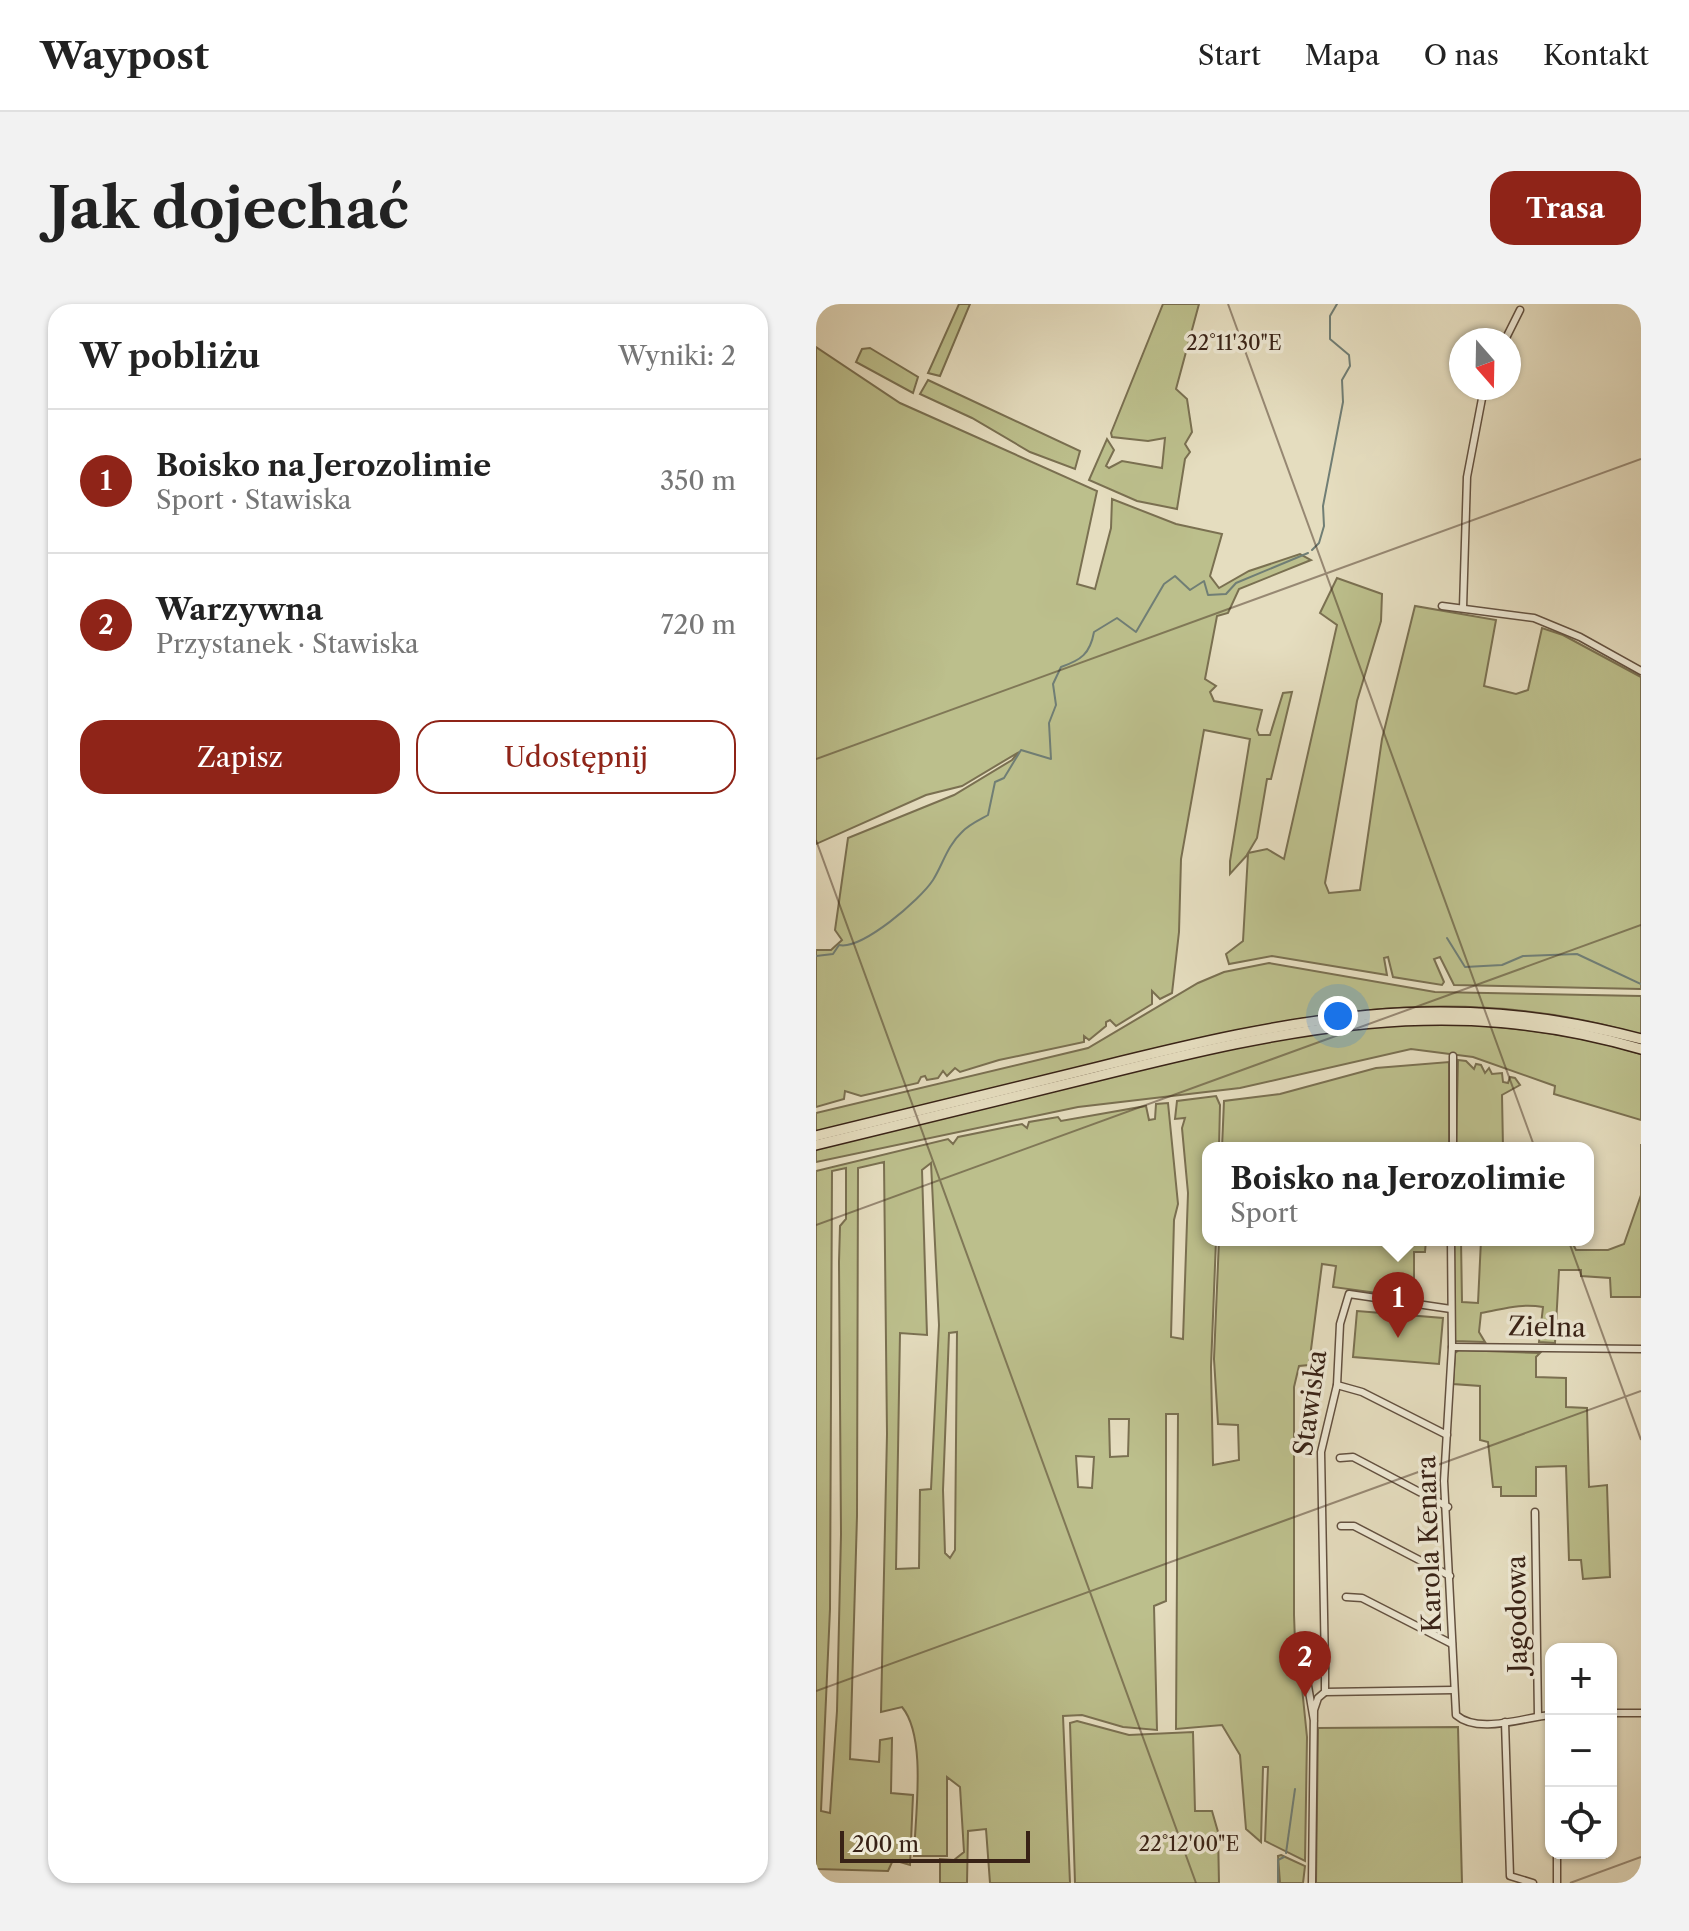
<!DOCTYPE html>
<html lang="pl">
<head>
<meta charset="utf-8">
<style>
	:root { --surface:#fff; --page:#f2f2f2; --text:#222; --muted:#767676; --line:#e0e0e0; --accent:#8f2418 }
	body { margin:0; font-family:"Libre Caslon Text",serif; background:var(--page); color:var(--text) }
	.controls { position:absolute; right:24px; bottom:24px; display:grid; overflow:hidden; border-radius:16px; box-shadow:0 2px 6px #0004 }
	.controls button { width:72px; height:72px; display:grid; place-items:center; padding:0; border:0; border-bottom:2px solid var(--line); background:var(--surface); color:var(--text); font:40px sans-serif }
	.compass { position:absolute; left:633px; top:24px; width:72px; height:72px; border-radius:50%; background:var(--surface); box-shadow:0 2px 6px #0004; rotate:160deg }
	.scale { position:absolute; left:24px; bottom:20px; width:190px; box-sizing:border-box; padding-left:8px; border:4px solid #382216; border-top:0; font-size:22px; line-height:28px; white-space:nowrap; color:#382216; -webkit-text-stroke:6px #eee9d5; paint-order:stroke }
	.you { position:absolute; left:522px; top:712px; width:28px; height:28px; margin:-20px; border:6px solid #fff; border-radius:50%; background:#1a73e8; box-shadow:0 0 0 12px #1a73e833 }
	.badge { display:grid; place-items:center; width:52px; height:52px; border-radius:50%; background:var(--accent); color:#fff; font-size:26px; font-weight:700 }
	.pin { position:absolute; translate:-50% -66px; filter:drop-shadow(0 2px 4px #0008) }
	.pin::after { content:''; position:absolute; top:42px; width:28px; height:24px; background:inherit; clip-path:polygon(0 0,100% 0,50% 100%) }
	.popup { position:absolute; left:386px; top:838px; width:392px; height:104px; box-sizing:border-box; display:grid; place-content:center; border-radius:16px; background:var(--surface); filter:drop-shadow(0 2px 6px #0005); font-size:26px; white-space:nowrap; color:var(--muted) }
	.popup b { font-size:30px; color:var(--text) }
	.popup::after { content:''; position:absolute; left:50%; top:100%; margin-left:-16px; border:16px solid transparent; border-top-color:var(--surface) }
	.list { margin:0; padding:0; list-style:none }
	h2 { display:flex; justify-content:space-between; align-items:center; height:104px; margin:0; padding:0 32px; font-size:34px }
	h2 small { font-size:26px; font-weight:400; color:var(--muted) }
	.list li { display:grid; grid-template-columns:52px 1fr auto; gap:24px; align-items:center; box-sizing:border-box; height:144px; padding:0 32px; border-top:2px solid var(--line) }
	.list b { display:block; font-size:30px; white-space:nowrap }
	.list p { margin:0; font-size:26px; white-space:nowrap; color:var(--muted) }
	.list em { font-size:26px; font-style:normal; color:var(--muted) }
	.actions { display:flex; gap:16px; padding:24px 32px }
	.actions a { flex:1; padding:18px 0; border:2px solid var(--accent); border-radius:24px; text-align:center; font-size:28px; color:var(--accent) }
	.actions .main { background:var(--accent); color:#fff }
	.icon { flex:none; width:44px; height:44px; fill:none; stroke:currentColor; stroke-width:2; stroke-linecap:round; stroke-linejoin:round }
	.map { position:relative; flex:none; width:825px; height:1579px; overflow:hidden; border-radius:24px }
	header { display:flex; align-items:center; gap:48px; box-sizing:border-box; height:112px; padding:0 40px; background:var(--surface); border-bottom:2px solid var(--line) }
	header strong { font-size:38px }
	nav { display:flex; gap:44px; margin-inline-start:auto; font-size:28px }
	.intro { display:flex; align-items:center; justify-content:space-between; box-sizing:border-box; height:192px; padding:0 48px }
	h1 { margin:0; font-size:56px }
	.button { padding:20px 36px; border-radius:24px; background:var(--accent); color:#fff; font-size:28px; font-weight:700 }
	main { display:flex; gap:48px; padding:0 48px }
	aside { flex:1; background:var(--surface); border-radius:24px; box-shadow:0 2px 6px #0004 }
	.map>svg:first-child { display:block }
	.green { fill:#bcbf8c; stroke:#7a7051; stroke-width:2; fill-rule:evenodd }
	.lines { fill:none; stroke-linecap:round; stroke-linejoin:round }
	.stream { stroke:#707e75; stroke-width:2 }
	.minor-casing { stroke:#635140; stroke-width:9 }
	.primary-casing { stroke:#382216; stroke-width:12 }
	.minor { stroke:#eee9d5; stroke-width:6 }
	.primary { stroke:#e5ddbf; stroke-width:9 }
	.ticks { fill:none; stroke:#382216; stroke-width:2; stroke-opacity:0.45 }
	.labels { text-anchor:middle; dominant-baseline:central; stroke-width:7; stroke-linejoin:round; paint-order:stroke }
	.street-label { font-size:26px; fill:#382216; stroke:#eee9d5 }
	.ticks-label { font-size:20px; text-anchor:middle; fill:#382216; stroke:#eee9d5; stroke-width:7; stroke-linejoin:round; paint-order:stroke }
</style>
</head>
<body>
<header>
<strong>Waypost</strong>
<nav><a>Start</a><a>Mapa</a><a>O nas</a><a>Kontakt</a></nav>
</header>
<div class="intro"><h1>Jak dojechać</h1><a class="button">Trasa</a></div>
<main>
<aside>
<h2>W pobliżu<small>Wyniki: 2</small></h2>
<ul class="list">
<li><span class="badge">1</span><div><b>Boisko na Jerozolimie</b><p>Sport · Stawiska</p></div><em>350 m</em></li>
<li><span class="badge">2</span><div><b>Warzywna</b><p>Przystanek · Stawiska</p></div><em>720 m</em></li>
</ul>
<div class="actions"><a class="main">Zapisz</a><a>Udostępnij</a></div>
</aside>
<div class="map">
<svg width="825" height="1579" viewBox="0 0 825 1579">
	<rect width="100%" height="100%" fill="#e5ddbf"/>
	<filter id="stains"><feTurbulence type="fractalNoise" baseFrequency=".0025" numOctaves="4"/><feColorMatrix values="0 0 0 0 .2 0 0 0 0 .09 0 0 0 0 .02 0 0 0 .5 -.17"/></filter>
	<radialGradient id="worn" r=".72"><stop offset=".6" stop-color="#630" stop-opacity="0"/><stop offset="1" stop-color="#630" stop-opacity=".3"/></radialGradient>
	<!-- green -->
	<g class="green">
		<path d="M143,0h11l-30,72 -12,-3z"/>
		<path d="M347,0h36l-23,85 11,10 5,33 -7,12 5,8 -5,7 -8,50 -40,-8 -48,-21 18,-41 7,11 -8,16 3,2 13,-7 40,7 3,-30 -17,3 -36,-4 -1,-4z"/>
		<path d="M0,43l84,56 197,88 -20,93 18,5 16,-61 1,-29 64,25 46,10 -12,42 9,12 30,-17 51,-17 11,6 -72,29 -11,24 -11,3 -12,63 11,7 -6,6 4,9 48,9 -5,20 2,5h11l13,-42 9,-1 -21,87h-4l-10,59 -9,15 19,-4 17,10 53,-234 -17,-12 17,-35 45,16 -1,27 -24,80 -32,182 4,10 31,-3 22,-151 33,-133 81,14 -12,66 32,8 12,-4 14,-62 21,7 78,42v312l-187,-4 -14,-28 -6,2 10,23 -2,3 -49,-8 -5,-20 -4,1 3,17 -115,-19 -43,8 -3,-10 17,-13 5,-87 -18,20v-13l20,-122 -46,-9 -23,129 -2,73 -7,61 -12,6 -8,-8v13l-36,22 -6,-6 -4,2v4l-17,14 -5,-4v6l-85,18 -39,12 -5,-4 -8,8 -4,-5 -5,7 -11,2 -2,-4 -4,1 -3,6 -57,13 -16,-5 -1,8 -28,8v-157h15l11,-10 -7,-10 13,-92 106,-43 58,-35 7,-8 -57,34 -36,9 -110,49z"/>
		<path d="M54,44l48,29 -5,16 -57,-31 6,-13z"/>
		<path d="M112,76l152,71 -5,18 -45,-17 -58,-34 -52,-24z"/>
		<path d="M453,659l166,29 206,4v39c-189,-58 -363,-17 -548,29 -93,23 -185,45 -277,68v-19l272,-65 110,-65 26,-11z"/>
		<path d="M619,719c70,3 139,10 206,31v66l-87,-26 1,-8 -82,-29 -62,-8 -171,39 -162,19 -262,55v-13l384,-94 120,-24z"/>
		<path d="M642,756l8,1 8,8 2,-5 5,1 4,8 4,-5 3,6 10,-1 1,9 5,1 2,-6 5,1 5,7 -18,10 1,53h-47z"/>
		<path d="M633,758v86h-227l2,-47 56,-7 96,-26z"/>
		<path d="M400,792l4,9 -1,43h-11v92h8l-5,127 2,98 26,-5 -1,-35 -20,-1 -4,-65 5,-119h207l-1,12h-11v46l-81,-11 3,-21 -14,-2 -13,101 -10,1 -5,21v228l2,53 5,10 6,59 -2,124 -40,-20 3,-74h-5l-2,75 -15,-13 -6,-74 -18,-30 -46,4 2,-315h-12v187l-12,5 3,124 -34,-3 -41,-12 -19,1 7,167h-80l-4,-54 -18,2 -1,52h-27v-24l14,1 10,-8 -4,-65 -13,-10v79h-33c1,-40 13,-119 -12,-149l-21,5 6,-278 -3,-272 -26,6 -1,348 -7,243 29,3 1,-22 12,-2 -1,55 22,2 -3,70 -17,-5 -5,11 -72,-2v-698l132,-32 5,5 5,-7 64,-13 5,4 2,-6 29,-5 3,4 85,-15 3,14 6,-1 1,-15 12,-1 10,101 -4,16 -3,117 12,2 5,-146 -6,-65 3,-10 -10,1 2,-18zM115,859l8,162 -8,164 -11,1 -1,78 -23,1 4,-236 27,2 -5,-165zM30,864v51l-6,7 -1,36 2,272 -4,177 -7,102 -9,-2 9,-202 2,-438zM141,1028l-2,218 -5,8 -5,-5 -2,-63 6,-157zM293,1115h20l-1,37 -18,1zM260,1152l18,1 -2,31 -14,-1z"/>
		<path d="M825,840v153h-30l-1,-19 -29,-2v-6h-22l-4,73 -16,-1 4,-35c-23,-4 -39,2 -62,6l-2,19 6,10 -30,-1 -1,-101h7l1,62 16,1 3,-63h90l5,10h32l16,-6 17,-49z"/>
		<path d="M541,1007l86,7 -4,46 -86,-7z"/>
		<path d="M643,1046l81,3 -4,4v20l30,1v29l21,1 2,79 18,-2 3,92 -27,2 -2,-19h-12l-3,-94 -30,1v29h-35v-9h-8l-5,-45 -8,-2v-54l-27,-2 2,-31z"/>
		<path d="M261,1417l52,14 64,-3 2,79h17l6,21 1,51h-144l-5,-160z"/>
		<path d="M642,1423l4,156h-146l2,-155z"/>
		<path d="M465,1551l24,11 -2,17h-23l-2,-27z"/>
	</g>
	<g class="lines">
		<!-- stream -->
		<g class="stream">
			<path d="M496,246l7,-7 5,-17 -1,-20 20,-104 -1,-22 8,-14 -1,-11 -19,-16v-23l7,-12"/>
			<path d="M631,634l18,29 37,-2 21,-9 54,-2 64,30"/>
			<path d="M0,652l17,-2 6,-9c23,5 81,-45 94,-65 10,-16 14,-34 29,-48 6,-7 17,-12 26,-17l7,-33 9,-4 17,-28 30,9 -2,-36 7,-18 -3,-21 8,-17c20,-7 29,-13 33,-35l23,-14 19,14 28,-48 11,-8 15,14 14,-9 4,14 18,-1 10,-11 72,-30"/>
			<path d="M470,1549l9,-64"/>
			<path d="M462,1579v-23l6,-3"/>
		</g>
		<defs>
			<g id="minor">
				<path d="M689,36l15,-30"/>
				<path d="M626,302l92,12 46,19 61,34"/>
				<path d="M647,304l4,-131 17,-89"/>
				<path d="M637,752v92"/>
				<path d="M635,936l1,107 -8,134 12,234c23,20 68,2 95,0"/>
				<path d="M636,1043l189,2"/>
				<path d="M521,1081l25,7 85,43"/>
				<path d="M524,1154l13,-1 95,50"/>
				<path d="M719,1208l3,204"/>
				<path d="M525,1222h13l96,50"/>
				<path d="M530,1293l16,1 90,46"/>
				<path d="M509,1364l-4,-216 16,-67 3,-61 9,-30 102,15"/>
				<path d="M509,1388l128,-2"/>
				<path d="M795,1409h30"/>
				<path d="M689,1418l5,154 23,7"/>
				<path d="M741,1549v30"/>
				<path d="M496,1579l2,-173 4,-12 7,-6v-24l-9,-1 -10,7 8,47"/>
			</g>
			<g id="primary">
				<path d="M0,832c94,-23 188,-46 282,-69 194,-48 345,-81 543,-28"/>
				<path d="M0,841c94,-23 188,-46 282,-69 189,-47 350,-84 543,-27"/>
			</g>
		</defs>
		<!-- minor casing -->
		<use href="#minor" class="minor-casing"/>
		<!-- primary casing -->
		<use href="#primary" class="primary-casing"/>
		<!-- minor -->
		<use href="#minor" class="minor"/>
		<!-- primary -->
		<use href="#primary" class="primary"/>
	</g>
	<!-- ticks -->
	<path class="ticks" d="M412,0l413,1136M0,455l825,-300M0,536l380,1043M0,921l825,-300M0,1387l825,-300M754,1579l71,-26"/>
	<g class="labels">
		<!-- street labels -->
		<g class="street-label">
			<text transform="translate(731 1023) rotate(1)">Zielna</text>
			<text transform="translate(494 1099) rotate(-82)">Stawiska</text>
			<text transform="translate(613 1240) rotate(-92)">Karola Kenara</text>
			<text transform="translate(701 1310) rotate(-91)">Jagodowa</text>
		</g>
	</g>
	<g class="ticks-label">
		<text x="418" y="46">22°11'30"E</text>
		<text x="373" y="1547">22°12'00"E</text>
	</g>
	<rect width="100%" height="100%" filter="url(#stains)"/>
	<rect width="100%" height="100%" fill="url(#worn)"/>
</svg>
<div class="controls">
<button>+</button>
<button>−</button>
<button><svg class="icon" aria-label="locate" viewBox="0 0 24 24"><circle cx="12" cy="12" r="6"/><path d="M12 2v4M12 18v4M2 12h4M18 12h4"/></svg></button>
</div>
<svg class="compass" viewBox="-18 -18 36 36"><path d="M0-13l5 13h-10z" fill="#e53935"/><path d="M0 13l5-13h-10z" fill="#767676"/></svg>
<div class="scale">200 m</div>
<div class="you"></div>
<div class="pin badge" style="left:582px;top:1034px">1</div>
<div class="popup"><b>Boisko na Jerozolimie</b>Sport</div>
<div class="pin badge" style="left:489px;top:1393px">2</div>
</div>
</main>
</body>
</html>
